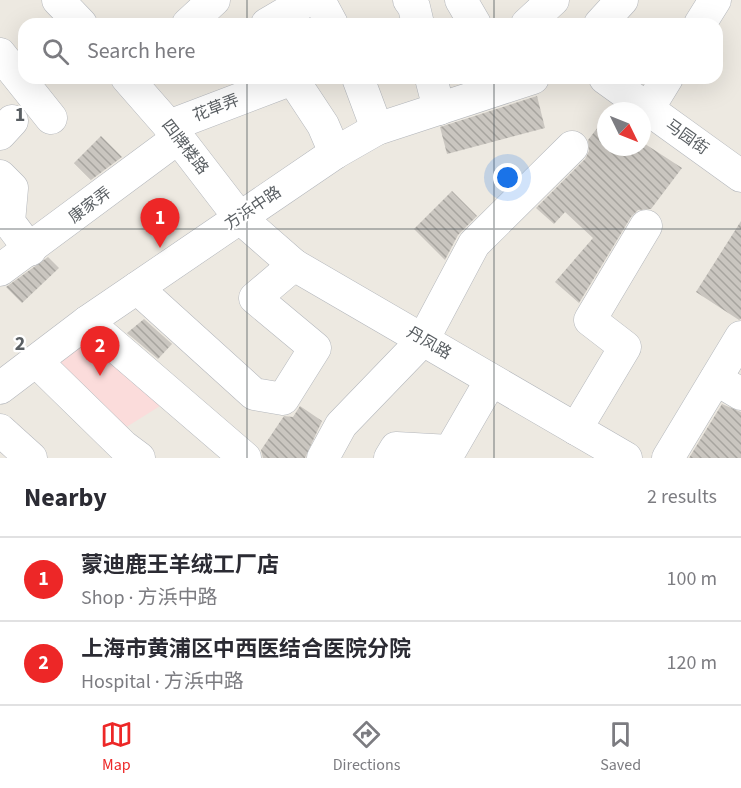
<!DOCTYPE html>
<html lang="en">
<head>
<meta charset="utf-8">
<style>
	:root { --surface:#fff; --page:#f2f2f3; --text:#2b2b33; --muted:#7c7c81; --line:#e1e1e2; --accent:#ed2727 }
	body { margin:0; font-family:"Source Sans 3","Noto Sans SC",sans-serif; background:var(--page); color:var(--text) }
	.compass { position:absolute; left:597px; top:102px; width:54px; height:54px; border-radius:50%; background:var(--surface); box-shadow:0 6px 24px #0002; rotate:133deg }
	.you { position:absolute; left:508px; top:178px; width:21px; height:21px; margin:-15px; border:4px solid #fff; border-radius:50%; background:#1a73e8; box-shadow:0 0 0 9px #1a73e833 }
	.badge { display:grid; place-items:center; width:39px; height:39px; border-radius:50%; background:var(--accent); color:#fff; font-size:20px; font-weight:700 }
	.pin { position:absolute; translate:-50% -50px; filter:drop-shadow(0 2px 3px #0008) }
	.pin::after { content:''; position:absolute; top:32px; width:21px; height:18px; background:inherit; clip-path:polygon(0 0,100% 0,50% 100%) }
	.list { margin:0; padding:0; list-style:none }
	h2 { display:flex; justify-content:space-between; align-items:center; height:78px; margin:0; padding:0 24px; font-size:26px }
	h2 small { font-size:20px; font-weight:400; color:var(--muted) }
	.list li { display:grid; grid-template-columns:39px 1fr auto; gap:18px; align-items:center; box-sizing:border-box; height:84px; padding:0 24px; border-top:2px solid var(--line) }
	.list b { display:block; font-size:22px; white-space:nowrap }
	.list p { margin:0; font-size:20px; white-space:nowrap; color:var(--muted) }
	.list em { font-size:20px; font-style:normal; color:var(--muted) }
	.icon { flex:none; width:33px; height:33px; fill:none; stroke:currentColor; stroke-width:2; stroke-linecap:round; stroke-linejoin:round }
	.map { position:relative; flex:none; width:741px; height:458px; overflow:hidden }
	.search { position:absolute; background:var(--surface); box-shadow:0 6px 24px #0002; left:18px; right:18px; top:18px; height:66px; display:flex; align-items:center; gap:15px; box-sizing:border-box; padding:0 21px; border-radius:18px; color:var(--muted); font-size:22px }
	.sheet { height:246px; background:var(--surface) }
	nav { display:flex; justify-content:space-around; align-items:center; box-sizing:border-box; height:84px; border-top:2px solid var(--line); background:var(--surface); font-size:16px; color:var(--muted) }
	nav a { display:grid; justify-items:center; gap:3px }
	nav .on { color:var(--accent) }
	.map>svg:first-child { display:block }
	.medical { fill:#fbdcdb }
	.building { fill:url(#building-back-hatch) }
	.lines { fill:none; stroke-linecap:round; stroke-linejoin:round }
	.minor-casing { stroke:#b4b7bc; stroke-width:33 }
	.minor { stroke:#fff; stroke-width:32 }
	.grid { fill:none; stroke:#595e62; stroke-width:1.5; stroke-opacity:0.55 }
	.labels { text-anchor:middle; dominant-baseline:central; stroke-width:4.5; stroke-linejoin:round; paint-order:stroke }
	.street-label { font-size:16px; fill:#595e62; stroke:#fff }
	.grid-label { font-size:20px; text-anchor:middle; font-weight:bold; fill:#595e62; stroke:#fff; stroke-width:4.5; stroke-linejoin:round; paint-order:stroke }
</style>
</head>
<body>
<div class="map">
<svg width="741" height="458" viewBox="0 0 741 458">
	<defs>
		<pattern id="building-back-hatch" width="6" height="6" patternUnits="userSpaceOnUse" patternTransform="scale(1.5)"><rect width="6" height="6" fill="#cac6c0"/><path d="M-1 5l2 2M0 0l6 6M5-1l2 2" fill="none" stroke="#a7a49f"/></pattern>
	</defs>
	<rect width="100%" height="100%" fill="#ede9e1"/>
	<!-- medical -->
	<path class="medical" d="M87,322l73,84 -48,30 -75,-74z"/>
	<!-- building -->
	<g class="building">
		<path d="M537,96l8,32 -98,26 -7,-27z"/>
		<path d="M605,118l1,29h36v-5l40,26 -31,41 -13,1 -7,7 -52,86 -24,-21 38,-44 -28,-26 -11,12 -18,-16 49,-49 4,-8 -1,-11z"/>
		<path d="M101,136l21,21 -31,23 -17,-17z"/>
		<path d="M452,191l25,25 -19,19 -13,25 -31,-31z"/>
		<path d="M741,221v98l-2,1 -43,-28z"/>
		<path d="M48,257l11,11 -37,35 -16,-16z"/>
		<path d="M144,319l28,25 -14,15 -31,-26z"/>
		<path d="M722,404l19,8v46h-52z"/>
		<path d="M300,406l22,15 -17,37h-42l-2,-8 23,-34 9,1z"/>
	</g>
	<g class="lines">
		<defs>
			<g id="minor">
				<path d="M58,0l23,24"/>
				<path d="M319,0l13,24"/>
				<path d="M409,0l5,7 4,17"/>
				<path d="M461,0l14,24"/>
				<path d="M188,24l26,-24"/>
				<path d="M267,24l41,-24"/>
				<path d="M527,24l26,-24"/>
				<path d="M600,24l22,-24"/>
				<path d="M700,24l15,-24"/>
				<path d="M0,54l51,64"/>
				<path d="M127,78l42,48 70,91 55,48 332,193"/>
				<path d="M292,78l31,47 12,28"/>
				<path d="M358,78l19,51"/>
				<path d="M431,78l8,31"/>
				<path d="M605,78l136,98"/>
				<path d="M648,109l19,-31"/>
				<path d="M169,126l126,-48"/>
				<path d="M0,134l12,-13"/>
				<path d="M0,176l12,12 -3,34 21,28"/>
				<path d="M0,270l178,-132"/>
				<path d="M137,288l117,106 29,5 32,-51 -60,-50 39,-33"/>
				<path d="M87,322l158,136"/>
				<path d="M37,362l86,84 16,12"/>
				<path d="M716,379l25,15"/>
				<path d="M0,388l87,-66 248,-169 42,-24 156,-51"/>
				<path d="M576,429l49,-82 -35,-27 56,-94"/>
				<path d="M0,430l31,28"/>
				<path d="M323,458l18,-33 82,-85 51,-96 98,-97"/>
				<path d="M390,458l6,-10 54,3 41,-71"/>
				<path d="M668,458l73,-121"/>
			</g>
		</defs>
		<!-- minor casing -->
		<use href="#minor" class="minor-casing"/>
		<!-- minor -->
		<use href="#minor" class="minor"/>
	</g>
	<!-- grid -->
	<path class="grid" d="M247,0v24M494,0v24M247,78v380M494,78v380M0,229h741"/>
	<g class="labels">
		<!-- street labels -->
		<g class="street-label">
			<text transform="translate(216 108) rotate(-21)">花草弄</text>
			<text transform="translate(687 137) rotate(35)">马园街</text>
			<text transform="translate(185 147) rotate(52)">四牌楼路</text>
			<text transform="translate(90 205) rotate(-37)">康家弄</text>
			<text transform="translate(253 208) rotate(-34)">方浜中路</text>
			<text transform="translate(429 343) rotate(30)">丹凤路</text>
		</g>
	</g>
	<g class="grid-label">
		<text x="20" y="121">1</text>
		<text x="20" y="350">2</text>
	</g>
</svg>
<svg class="compass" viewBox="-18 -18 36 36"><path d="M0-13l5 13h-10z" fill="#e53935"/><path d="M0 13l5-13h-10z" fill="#7c7c81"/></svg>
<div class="you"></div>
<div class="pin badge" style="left:160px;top:248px">1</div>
<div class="pin badge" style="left:100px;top:376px">2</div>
<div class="search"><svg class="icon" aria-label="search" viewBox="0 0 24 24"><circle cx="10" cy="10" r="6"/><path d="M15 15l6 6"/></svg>Search here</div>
</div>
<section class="sheet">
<h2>Nearby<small>2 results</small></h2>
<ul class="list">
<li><span class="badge">1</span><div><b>蒙迪鹿王羊绒工厂店</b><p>Shop · 方浜中路</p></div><em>100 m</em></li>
<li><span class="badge">2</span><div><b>上海市黄浦区中西医结合医院分院</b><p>Hospital · 方浜中路</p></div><em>120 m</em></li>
</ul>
</section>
<nav>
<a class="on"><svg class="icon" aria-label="map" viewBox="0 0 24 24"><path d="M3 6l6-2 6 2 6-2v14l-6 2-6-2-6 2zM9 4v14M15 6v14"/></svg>Map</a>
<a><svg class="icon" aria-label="directions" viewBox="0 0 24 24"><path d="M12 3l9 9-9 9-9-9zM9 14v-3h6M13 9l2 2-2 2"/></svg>Directions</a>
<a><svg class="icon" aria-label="saved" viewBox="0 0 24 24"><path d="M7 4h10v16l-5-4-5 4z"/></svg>Saved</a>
</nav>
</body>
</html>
